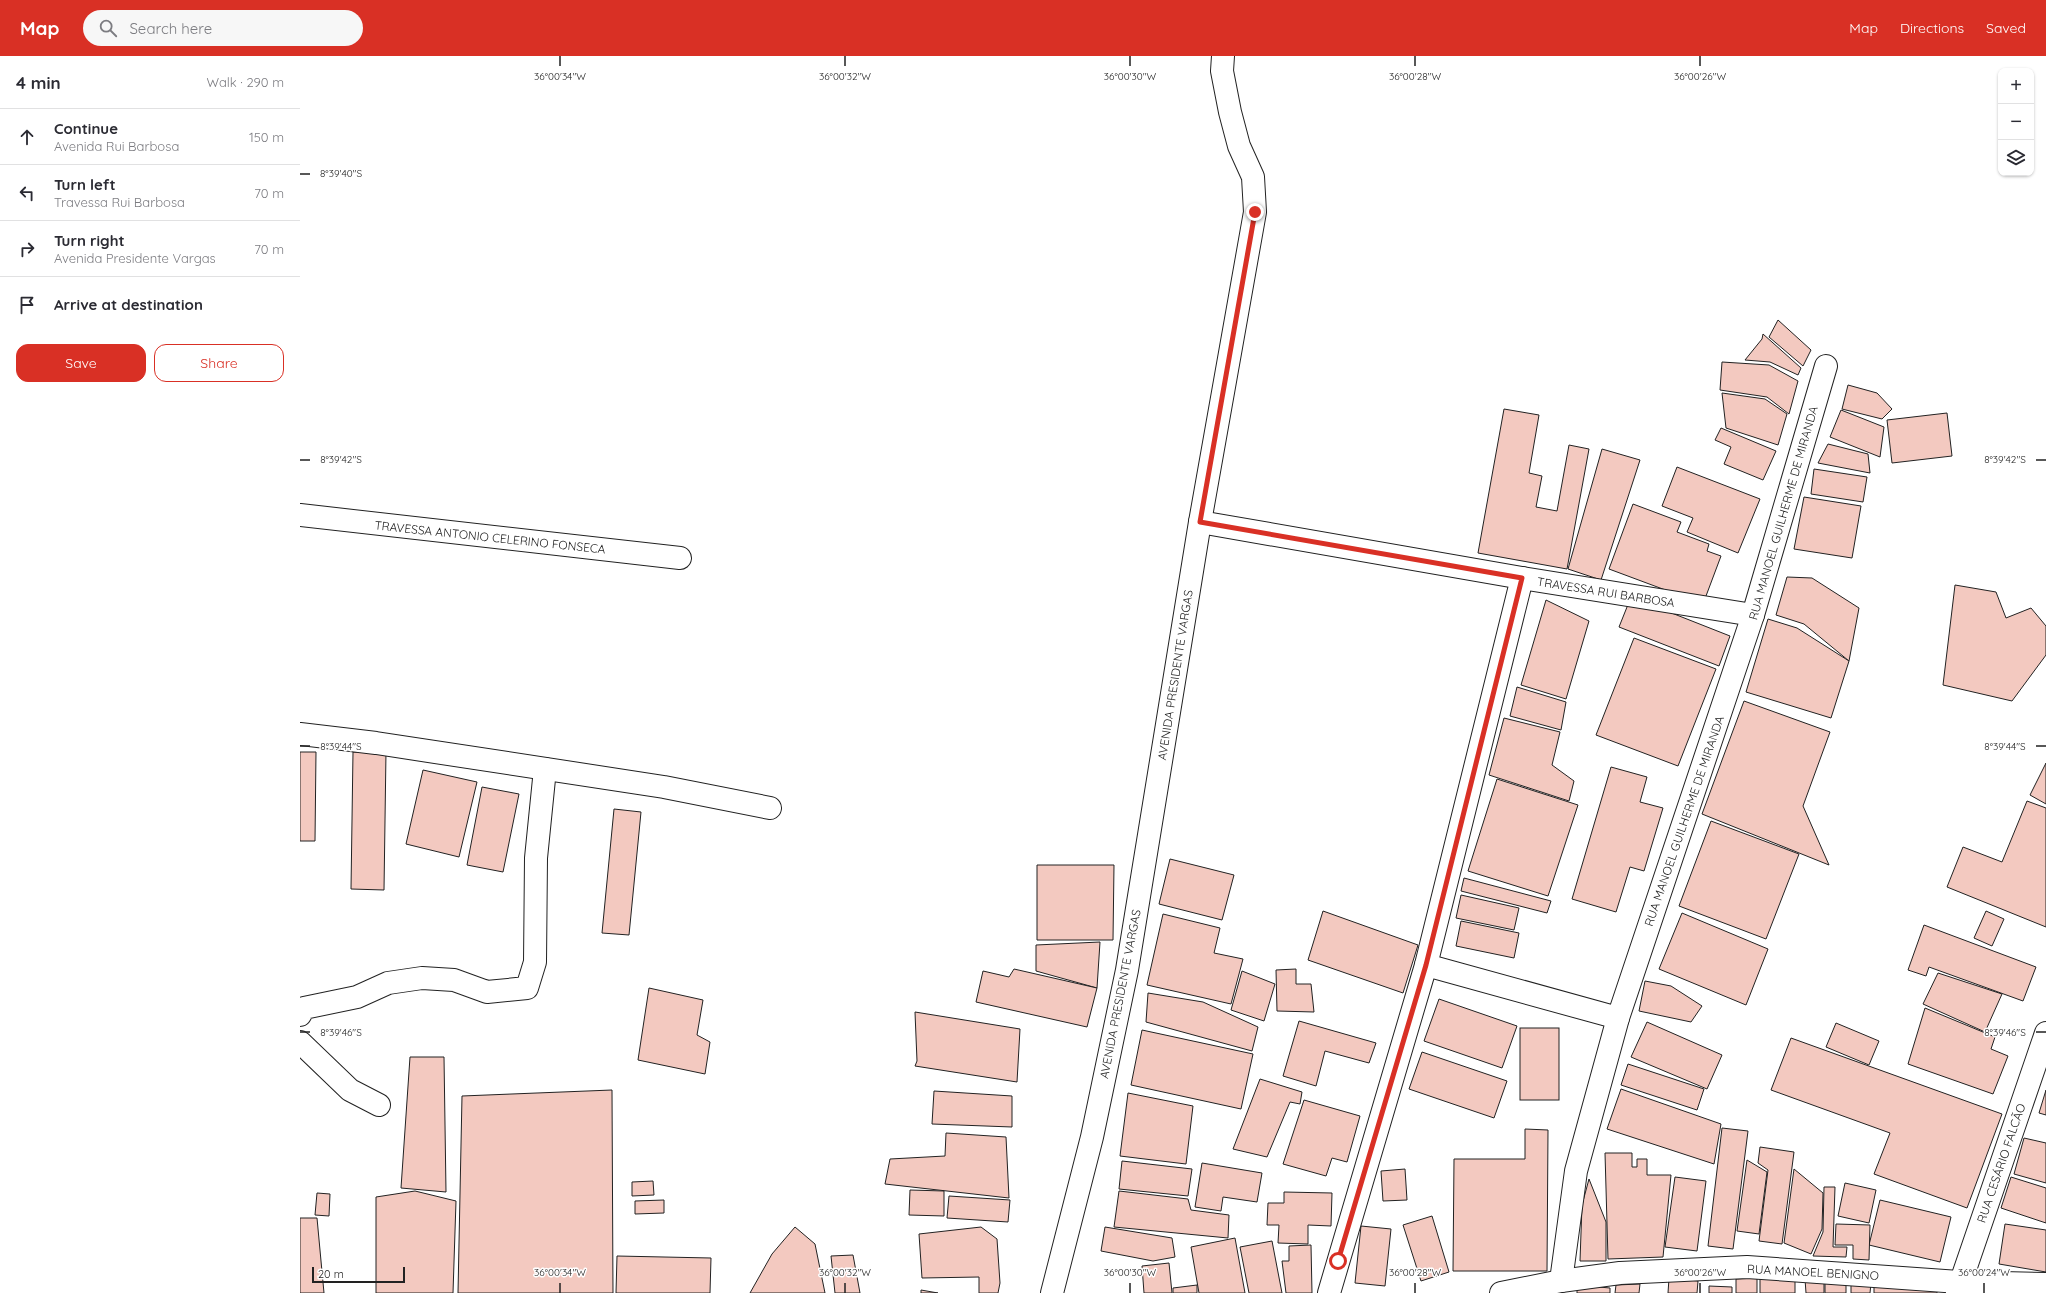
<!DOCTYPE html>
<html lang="en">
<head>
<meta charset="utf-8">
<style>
	:root { --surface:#fff; --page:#f7f7f7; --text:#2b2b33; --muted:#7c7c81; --line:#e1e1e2; --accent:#d93025 }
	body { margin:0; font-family:Quicksand,sans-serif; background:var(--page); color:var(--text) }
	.controls { position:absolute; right:12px; top:12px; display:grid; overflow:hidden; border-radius:8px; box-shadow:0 1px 3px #0004 }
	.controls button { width:36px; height:36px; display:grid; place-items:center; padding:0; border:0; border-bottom:1px solid var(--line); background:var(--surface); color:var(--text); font:20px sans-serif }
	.scale { position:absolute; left:12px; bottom:10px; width:93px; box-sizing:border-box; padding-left:4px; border:2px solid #222; border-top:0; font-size:11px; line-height:14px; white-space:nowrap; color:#222; -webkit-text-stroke:3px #fff; paint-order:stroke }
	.stop { position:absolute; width:12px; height:12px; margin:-9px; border:3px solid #d93025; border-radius:50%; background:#fff }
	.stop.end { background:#d93025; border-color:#fff; box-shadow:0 1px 4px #0008 }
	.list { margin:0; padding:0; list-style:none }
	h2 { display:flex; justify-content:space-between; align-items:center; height:52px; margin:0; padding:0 16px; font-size:17px }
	h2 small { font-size:13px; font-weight:400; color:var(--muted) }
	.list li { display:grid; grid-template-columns:26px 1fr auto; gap:12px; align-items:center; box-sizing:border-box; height:56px; padding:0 16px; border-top:1px solid var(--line) }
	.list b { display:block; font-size:15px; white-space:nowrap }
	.list p { margin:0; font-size:13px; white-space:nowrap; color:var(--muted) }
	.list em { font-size:13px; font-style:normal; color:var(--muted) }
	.actions { display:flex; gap:8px; padding:12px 16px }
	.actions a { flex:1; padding:9px 0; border:1px solid var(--accent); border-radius:12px; text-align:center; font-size:14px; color:var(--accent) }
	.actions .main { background:var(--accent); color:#fff }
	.icon { flex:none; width:22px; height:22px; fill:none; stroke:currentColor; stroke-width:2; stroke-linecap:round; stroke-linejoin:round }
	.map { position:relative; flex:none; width:1746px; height:1237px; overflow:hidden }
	header { display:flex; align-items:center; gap:24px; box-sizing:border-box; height:56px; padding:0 20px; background:var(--accent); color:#fff }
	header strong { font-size:19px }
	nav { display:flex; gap:22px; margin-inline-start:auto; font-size:14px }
	.search { width:280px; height:36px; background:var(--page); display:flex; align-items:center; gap:10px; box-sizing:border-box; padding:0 14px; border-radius:22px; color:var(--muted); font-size:15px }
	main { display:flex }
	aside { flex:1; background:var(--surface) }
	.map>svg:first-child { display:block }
	.building { fill:#f3c9c0; stroke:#222 }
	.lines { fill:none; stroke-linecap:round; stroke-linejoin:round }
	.street-casing { stroke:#222; stroke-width:24 }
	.street { stroke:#fff; stroke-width:22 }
	.route { stroke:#d93025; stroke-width:5 }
	.ticks { fill:none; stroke:#222; stroke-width:1.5 }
	.labels { text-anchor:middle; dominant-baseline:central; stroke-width:3; stroke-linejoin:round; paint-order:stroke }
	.street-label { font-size:12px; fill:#222; stroke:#fff }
	.ticks-label { font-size:10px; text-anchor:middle; fill:#222; stroke:#fff; stroke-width:3; stroke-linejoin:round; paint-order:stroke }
</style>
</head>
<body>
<header>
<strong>Map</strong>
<div class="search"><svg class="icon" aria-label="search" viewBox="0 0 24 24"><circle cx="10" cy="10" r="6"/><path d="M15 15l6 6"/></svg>Search here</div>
<nav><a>Map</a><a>Directions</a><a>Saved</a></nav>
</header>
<main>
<aside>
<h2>4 min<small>Walk · 290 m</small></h2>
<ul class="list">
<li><svg class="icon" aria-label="ahead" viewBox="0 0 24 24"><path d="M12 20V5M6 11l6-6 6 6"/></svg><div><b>Continue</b><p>Avenida Rui Barbosa</p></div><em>150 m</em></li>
<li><svg class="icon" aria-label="left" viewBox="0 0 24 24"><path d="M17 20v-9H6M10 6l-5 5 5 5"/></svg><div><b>Turn left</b><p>Travessa Rui Barbosa</p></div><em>70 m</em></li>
<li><svg class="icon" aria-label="right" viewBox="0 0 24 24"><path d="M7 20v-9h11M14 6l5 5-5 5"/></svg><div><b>Turn right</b><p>Avenida Presidente Vargas</p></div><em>70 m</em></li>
<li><svg class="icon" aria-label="arrive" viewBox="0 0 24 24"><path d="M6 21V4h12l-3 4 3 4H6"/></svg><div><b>Arrive at destination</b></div></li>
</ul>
<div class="actions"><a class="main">Save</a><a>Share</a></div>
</aside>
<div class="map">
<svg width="1746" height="1237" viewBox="0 0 1746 1237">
	<rect width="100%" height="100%" fill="#fff"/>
	<!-- building -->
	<g class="building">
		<path d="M1478,264l33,30 -8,16 -34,-29z"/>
		<path d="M1463,278l38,34 -3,7 -28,-13 -25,-2 17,-21z"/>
		<path d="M1422,306l47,3 29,16 -9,33 -22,-17 -47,-7z"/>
		<path d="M1548,329l29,8 15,16 -10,10 -40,-10z"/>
		<path d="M1422,337l43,6 22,15 -9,31 -52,-17z"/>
		<path d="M1204,353l35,6 -10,58 13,3 -6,31 21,4 12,-66 20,4 -22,120 -89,-16z"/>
		<path d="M1541,354l43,17 -4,30 -50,-20z"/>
		<path d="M1647,357l5,43 -60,7 -5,-43z"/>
		<path d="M1421,372l55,23 -13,29 -39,-16 7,-17 -16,-7z"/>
		<path d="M1528,388l40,10 2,19 -52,-10z"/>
		<path d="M1302,393l38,11 -39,120 -33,-11z"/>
		<path d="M1377,411l83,32 -22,54 -51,-21 6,-14 -31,-12z"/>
		<path d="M1514,413l53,8 -4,25 -52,-8z"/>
		<path d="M1504,441l57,9 -9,52 -58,-9z"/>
		<path d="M1333,448l48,18 -4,10 32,12 -2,7 14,5 -18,48 -94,-35z"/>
		<path d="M1487,521l25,1 47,30 -10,53 -45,-37 -28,-9z"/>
		<path d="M1655,529l41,7 10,26 25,-10 15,18v29l-34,46 -69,-16z"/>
		<path d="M1331,541l99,39 -11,30 -100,-39z"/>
		<path d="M1246,544l43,21 -23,78 -45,-14z"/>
		<path d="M1468,563l29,9 52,33 -18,57 -85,-26z"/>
		<path d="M1334,582l82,31 -38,97 -82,-31z"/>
		<path d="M1217,631l49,15 -5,28 -51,-14z"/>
		<path d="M1444,645l86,31 -27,74 26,59 -127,-51z"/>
		<path d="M1204,662l56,14 -8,33 22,16 -5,20 -80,-26z"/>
		<path d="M0,696h16l-1,89h-15z"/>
		<path d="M53,696h33l-2,138 -33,-1z"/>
		<path d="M1746,707v41l-16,-9z"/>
		<path d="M1311,711l36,10 -7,25 23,6 -19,63 -14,-4 -14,45 -44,-13z"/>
		<path d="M123,714l54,12 -18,75 -53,-13z"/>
		<path d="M1197,723l81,26 -30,91 -80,-25z"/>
		<path d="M182,731l37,7 -16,78 -36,-7z"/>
		<path d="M1727,745l19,7v119l-99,-40 16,-40 39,15z"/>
		<path d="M314,753l27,3 -12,123 -27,-2z"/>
		<path d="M1411,765l88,33 -33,85 -87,-33z"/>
		<path d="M870,803l64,16 -12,45 -63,-16z"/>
		<path d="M737,809h77l-1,75h-76z"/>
		<path d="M1164,822l87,23 -4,12 -86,-22z"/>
		<path d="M1161,839l58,13 -5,22 -58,-12z"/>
		<path d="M1023,855l95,34 -15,48 -95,-33z"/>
		<path d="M1686,855l18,8 -12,27 -18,-8z"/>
		<path d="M1382,857l86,36 -22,56 -87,-36z"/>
		<path d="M863,858l57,14 -6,25 29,6 -12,45 -84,-19z"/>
		<path d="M1161,865l58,12 -5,25 -58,-12z"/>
		<path d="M1624,869l112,42 -13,34 -94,-34 -3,9 -18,-6z"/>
		<path d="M800,886l-3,46 -61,-17v-26z"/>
		<path d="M714,913l83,19 -10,39 -111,-25 7,-31 26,6z"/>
		<path d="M996,913v15h15l3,28 -37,-1 -1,-41z"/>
		<path d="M942,915l33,13 -11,37 -33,-11z"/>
		<path d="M1638,917l64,21 -17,38 -62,-28z"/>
		<path d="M1345,925l26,5 31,20 -11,16 -52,-11z"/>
		<path d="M349,932l54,12 -6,35 13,7 -5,32 -67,-14z"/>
		<path d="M848,937l55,9 55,25 -6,24 -106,-29z"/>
		<path d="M1139,943l78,27 -15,42 -78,-27z"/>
		<path d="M1625,952l70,29 -4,12 17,7 -15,38 -85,-30z"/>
		<path d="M615,956l105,17 -3,53 -102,-16 2,-5z"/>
		<path d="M999,965l77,22 -7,20 -44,-12 -9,35 -33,-10z"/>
		<path d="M1347,966l75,33 -15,34 -76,-32z"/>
		<path d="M1536,967l43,18 -10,24 -43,-18z"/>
		<rect x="1220" y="972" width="39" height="72"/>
		<path d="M842,974l111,24 -12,55 -110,-24z"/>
		<path d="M1491,982l211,76 -35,94 -93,-34 16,-41 -119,-43z"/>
		<path d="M1122,996l85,29 -13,37 -85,-29z"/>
		<path d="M110,1001h34l2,135 -45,-4z"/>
		<path d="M1328,1008l76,25 -7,21 -76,-25z"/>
		<path d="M960,1023l42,13 -2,12 -10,-2 -23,55 -34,-8z"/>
		<path d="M1321,1033l100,35 -7,40 -107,-35z"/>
		<path d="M312,1034l1,203h-155l4,-197z"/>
		<path d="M1746,1034v25l-7,-2z"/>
		<path d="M634,1035l78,5v31l-80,-3z"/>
		<path d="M828,1037l65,13 -7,58 -66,-8z"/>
		<path d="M1004,1044l56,16 -13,46 -15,-4 -6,18 -43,-12z"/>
		<path d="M1422,1072l26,3 -15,118 -25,-3z"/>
		<path d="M1225,1073l23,1 -1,141h-94l1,-112h71z"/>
		<path d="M646,1077l60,4 3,61 -124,-14 5,-25 55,-3z"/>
		<path d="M1724,1082l22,5v40l-32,-9z"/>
		<path d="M1460,1091l34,5 -12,92 -23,-3 9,-71 -10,-7z"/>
		<path d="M1305,1097h27v14h5v-8h10v16h24l-8,82 -55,2z"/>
		<path d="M1447,1104l20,12 -8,62 -22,-3z"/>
		<path d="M822,1105l70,8 -4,27 -69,-7z"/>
		<path d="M902,1107l60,10 -5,29 -34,-5 -2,14 -26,-4z"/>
		<path d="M1105,1113l2,31 -24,1 -2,-30z"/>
		<path d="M1494,1113l29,24 -1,36 -11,25 -27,-11z"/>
		<path d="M1375,1121l31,4 -9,70 -32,-4z"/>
		<path d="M1711,1121l35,11v35l-45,-15z"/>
		<path d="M1289,1123l17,43v39h-26l2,-56z"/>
		<path d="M353,1125l1,14 -22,1v-14z"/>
		<path d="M1545,1127l31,7 -7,33 -31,-7z"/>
		<path d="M1524,1131h11l-2,60h14l-1,10 -33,-1 10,-24z"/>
		<path d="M610,1134l34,1v25l-35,-1z"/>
		<path d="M115,1135l41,10 -3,92h-77v-96z"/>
		<path d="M819,1135l69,8 3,11 38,5 -1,23 -114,-11z"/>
		<path d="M984,1136l48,1 -1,33 -23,-1v19l-30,-1 1,-18h-12l1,-22h16z"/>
		<path d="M17,1137l13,1 -1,22 -14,-1z"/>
		<path d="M649,1140l61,4 -2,22 -61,-4z"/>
		<path d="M364,1144v13l-29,1v-13z"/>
		<path d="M1580,1144l71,17 -11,45 -71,-17z"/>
		<path d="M1132,1160l17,56 -28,9 -18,-56z"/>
		<path d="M0,1162h17l7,75h-24z"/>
		<path d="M1536,1168l34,1 -1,35 -16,-1v-14h-18z"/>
		<path d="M1705,1168l41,6v42l-47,-8z"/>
		<path d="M1061,1170l30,3 -6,57 -30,-3z"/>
		<path d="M495,1171l20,17 10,49h-75l22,-39z"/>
		<path d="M681,1171l16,12 3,44 -2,10h-19v-16l-57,1 -3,-44z"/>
		<path d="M805,1171l67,11 3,19 -22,4 -52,-10z"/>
		<path d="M935,1182l10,55h-46l-8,-46z"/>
		<path d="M972,1185l10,52h-33l-9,-46z"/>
		<path d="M1011,1189l1,48h-26l-4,-32h7v-15z"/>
		<path d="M553,1199l7,38h-25l-4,-37z"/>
		<path d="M317,1200l94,2 -1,35h-94z"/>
		<path d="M869,1207l3,30h-28l-2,-27z"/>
		<rect x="1460" y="1219" width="35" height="18"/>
		<rect x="1525" y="1221" width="21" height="16"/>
		<path d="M1369,1222l29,3 -1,12h-29z"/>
		<path d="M1457,1222v15h-21v-14z"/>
		<path d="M1524,1222v15h-18l-1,-14z"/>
		<path d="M1551,1226l20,1 -1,10h-19z"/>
		<path d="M1340,1228l-1,9h-24l1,-8z"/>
		<path d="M897,1229v8h-24v-5z"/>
		<path d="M1277,1229l33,3v5h-33z"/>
		<path d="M1574,1229l63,1v7h-63z"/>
		<path d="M1409,1230l23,1v6h-23z"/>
		<path d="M621,1234l17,3h-17z"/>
	</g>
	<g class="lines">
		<defs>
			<g id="street">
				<path d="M0,459l380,43"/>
				<path d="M900,466l322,56 231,37"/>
				<path d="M0,678l76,9 288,44 106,21"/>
				<path d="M1126,909l192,53"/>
				<path d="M0,959l4,-7 53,-11 31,-14 34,-5 32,2 33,12 40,-4 8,-26 1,-104 9,-89"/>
				<path d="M0,986l50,48 29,15"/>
				<path d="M1261,1225l15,-110 42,-153 135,-403 73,-249"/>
				<path d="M752,1237l40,-156 35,-167 73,-448 55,-310 -2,-35 -14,-31 -9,-34 -8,-41 1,-15"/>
				<path d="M1029,1237l97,-328 96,-387"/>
				<path d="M1201,1237l60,-12 59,-8 127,-6 212,15 87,2"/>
				<path d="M1657,1237l89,-260"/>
			</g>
		</defs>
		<!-- street casing -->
		<use href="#street" class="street-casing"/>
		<!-- street -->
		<use href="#street" class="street"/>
	</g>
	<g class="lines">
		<!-- route -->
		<path class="route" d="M955,156l-55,310 322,56 -96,387 -88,296"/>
	</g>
	<!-- ticks -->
	<path class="ticks" d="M260,0v10M545,0v10M830,0v10M1115,0v10M1400,0v10M0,118h10M0,404h10M1736,404h10M0,690h10M1736,690h10M0,976h10M1736,976h10M260,1227v10M545,1227v10M830,1227v10M1115,1227v10M1400,1227v10M1684,1227v10"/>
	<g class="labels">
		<!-- street labels -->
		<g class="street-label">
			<text transform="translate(1483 457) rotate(-74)">RUA MANOEL GUILHERME DE MIRANDA</text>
			<text transform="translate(190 481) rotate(6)">TRAVESSA ANTONIO CELERINO FONSECA</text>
			<text transform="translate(1306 536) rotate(9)">TRAVESSA RUI BARBOSA</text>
			<text transform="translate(875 619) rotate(-81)">AVENIDA PRESIDENTE VARGAS</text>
			<text transform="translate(1384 765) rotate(-71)">RUA MANOEL GUILHERME DE MIRANDA</text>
			<text transform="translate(820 938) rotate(-79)">AVENIDA PRESIDENTE VARGAS</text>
			<text transform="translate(1701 1107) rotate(-71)">RUA CESÁRIO FALCÃO</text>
			<text transform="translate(1513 1216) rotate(3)">RUA MANOEL BENIGNO</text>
		</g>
	</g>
	<g class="ticks-label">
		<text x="260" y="24">36°00'34"W</text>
		<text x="545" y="24">36°00'32"W</text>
		<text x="830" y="24">36°00'30"W</text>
		<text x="1115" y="24">36°00'28"W</text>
		<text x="1400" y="24">36°00'26"W</text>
		<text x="41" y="121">8°39'40"S</text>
		<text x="41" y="407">8°39'42"S</text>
		<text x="1705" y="407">8°39'42"S</text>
		<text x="41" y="694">8°39'44"S</text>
		<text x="1705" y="694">8°39'44"S</text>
		<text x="41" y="980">8°39'46"S</text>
		<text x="1705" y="980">8°39'46"S</text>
		<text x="260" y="1220">36°00'34"W</text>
		<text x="545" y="1220">36°00'32"W</text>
		<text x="830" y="1220">36°00'30"W</text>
		<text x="1115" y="1220">36°00'28"W</text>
		<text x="1400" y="1220">36°00'26"W</text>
		<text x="1684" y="1220">36°00'24"W</text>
	</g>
</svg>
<div class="controls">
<button>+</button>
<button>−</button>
<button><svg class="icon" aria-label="layers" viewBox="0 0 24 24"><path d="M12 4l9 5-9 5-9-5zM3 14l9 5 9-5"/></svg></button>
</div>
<div class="scale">20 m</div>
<div class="stop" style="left:1038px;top:1205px"></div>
<div class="stop end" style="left:955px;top:156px"></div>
</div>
</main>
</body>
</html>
